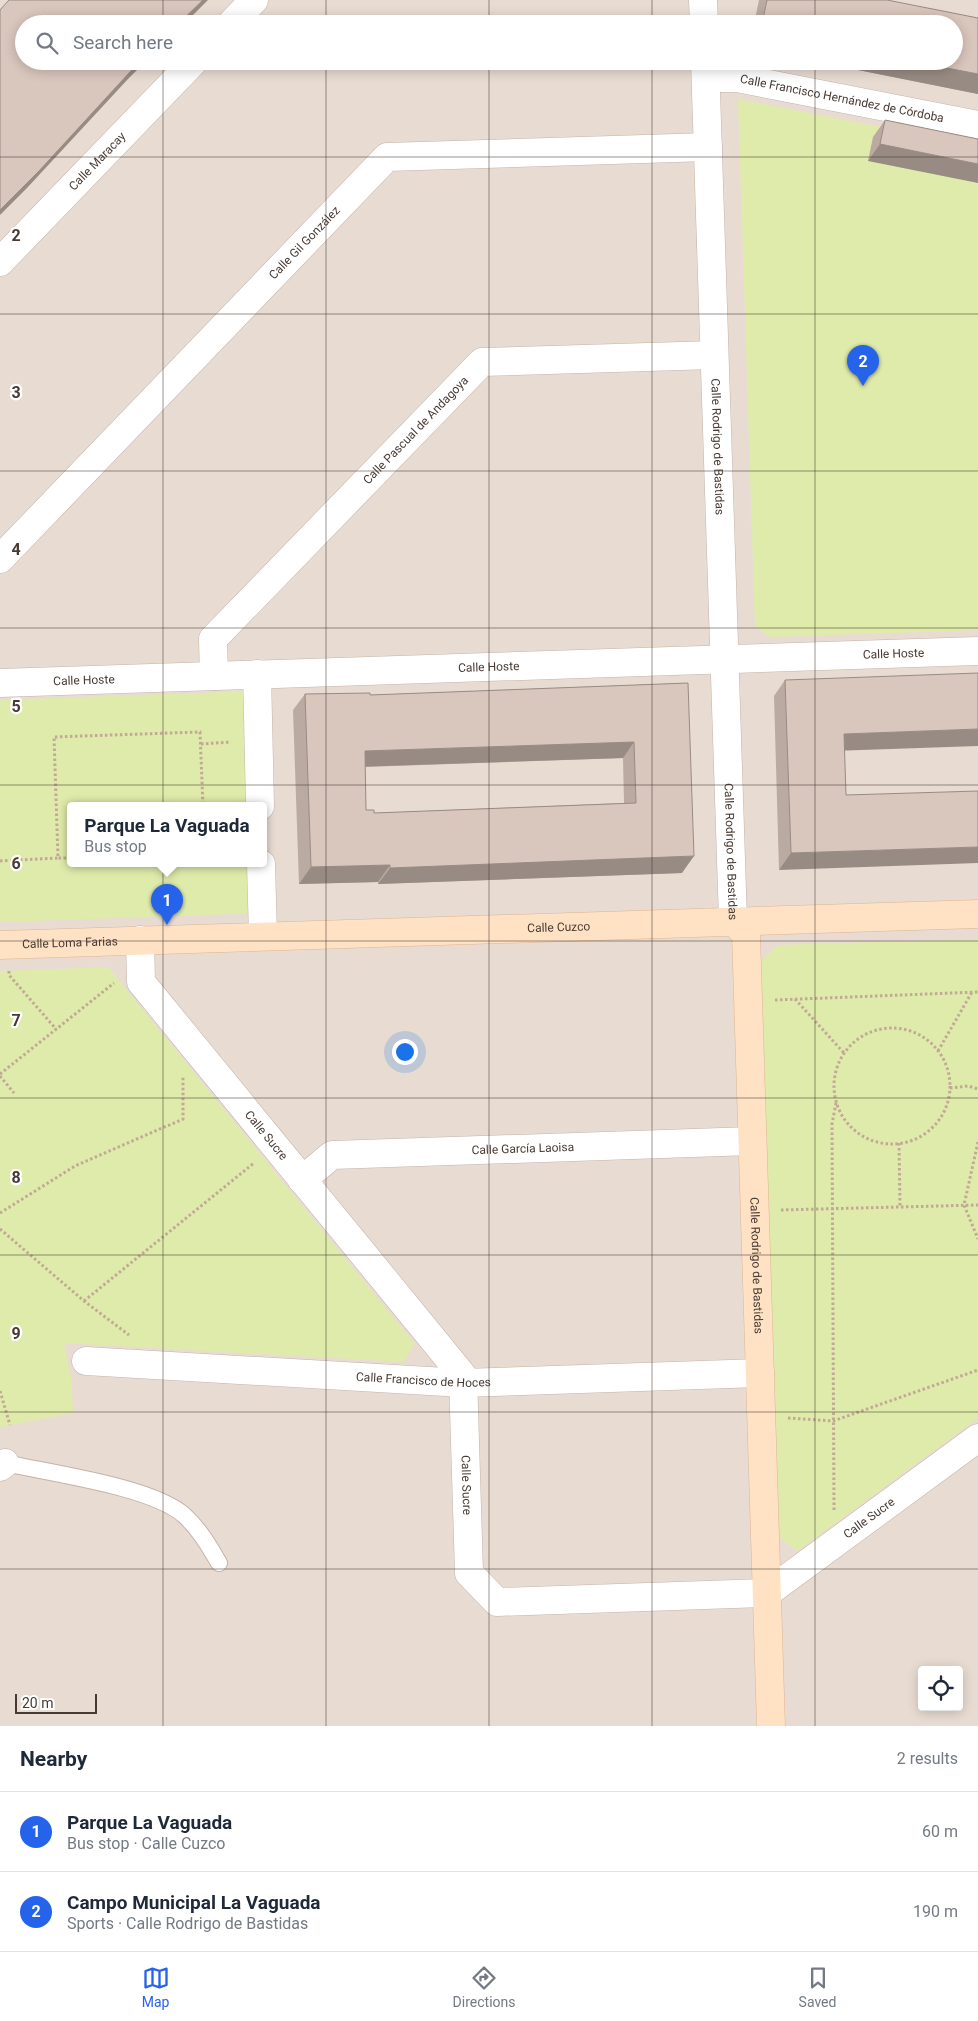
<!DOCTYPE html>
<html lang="en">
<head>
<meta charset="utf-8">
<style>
	:root { --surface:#fff; --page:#f2f2f3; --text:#1f2937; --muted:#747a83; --line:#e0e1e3; --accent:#2563eb }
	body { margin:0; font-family:Roboto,sans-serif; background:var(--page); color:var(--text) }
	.controls { position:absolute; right:15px; bottom:15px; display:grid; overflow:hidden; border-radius:5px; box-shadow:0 2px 12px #0003 }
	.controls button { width:45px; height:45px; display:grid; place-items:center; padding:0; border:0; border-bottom:1px solid var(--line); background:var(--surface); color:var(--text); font:25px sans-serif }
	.scale { position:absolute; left:15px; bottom:12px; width:82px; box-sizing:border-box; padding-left:5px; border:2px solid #473a34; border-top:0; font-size:14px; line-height:18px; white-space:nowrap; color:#473a34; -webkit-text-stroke:4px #fff; paint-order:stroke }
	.you { position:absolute; left:404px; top:1051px; width:18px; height:18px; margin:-12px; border:4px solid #fff; border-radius:50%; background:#1a73e8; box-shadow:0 0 0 8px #1a73e833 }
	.badge { display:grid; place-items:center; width:32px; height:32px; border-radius:50%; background:var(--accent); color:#fff; font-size:16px; font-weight:700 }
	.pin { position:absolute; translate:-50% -41px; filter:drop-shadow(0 1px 2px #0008) }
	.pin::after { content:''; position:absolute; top:26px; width:18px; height:15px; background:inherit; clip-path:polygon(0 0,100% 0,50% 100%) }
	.popup { position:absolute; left:67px; top:802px; width:200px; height:65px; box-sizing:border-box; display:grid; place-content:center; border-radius:5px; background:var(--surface); filter:drop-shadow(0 1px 4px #0005); font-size:16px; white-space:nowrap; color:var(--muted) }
	.popup b { font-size:19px; color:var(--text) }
	.popup::after { content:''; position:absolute; left:50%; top:100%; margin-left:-10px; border:10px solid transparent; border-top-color:var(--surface) }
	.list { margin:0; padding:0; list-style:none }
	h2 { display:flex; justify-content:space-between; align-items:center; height:65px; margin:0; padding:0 20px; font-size:21px }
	h2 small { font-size:16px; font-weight:400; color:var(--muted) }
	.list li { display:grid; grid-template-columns:32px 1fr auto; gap:15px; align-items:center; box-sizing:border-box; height:80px; padding:0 20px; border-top:1px solid var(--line) }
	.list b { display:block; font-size:19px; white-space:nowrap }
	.list p { margin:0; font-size:16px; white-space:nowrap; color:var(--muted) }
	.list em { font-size:16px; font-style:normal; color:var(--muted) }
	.icon { flex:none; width:28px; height:28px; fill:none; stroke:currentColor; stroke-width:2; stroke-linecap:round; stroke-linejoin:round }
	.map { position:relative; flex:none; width:978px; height:1726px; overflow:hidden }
	.search { position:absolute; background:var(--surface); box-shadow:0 2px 12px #0003; left:15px; right:15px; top:15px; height:55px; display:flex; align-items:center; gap:12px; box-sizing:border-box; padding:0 18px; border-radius:28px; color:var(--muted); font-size:19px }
	.sheet { height:225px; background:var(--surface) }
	nav { display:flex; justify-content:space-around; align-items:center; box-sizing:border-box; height:70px; border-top:1px solid var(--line); background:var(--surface); font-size:14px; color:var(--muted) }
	nav a { display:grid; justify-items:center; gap:2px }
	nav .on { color:var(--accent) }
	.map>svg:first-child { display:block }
	.residential { fill:#e8dcd2; fill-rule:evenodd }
	.green { fill:#dfebaa }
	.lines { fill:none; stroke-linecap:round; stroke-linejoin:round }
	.lane-casing { stroke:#c3b3aa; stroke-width:18 }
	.street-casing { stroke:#c3b3aa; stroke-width:29 }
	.secondary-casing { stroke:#dbb593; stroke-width:29 }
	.path { stroke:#c3a897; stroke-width:3; stroke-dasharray:2.5 2.5; stroke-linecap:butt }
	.lane { stroke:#fff; stroke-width:16 }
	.street { stroke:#fff; stroke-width:28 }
	.secondary { stroke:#ffe1c4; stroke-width:28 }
	.wall { fill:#bbaaa2; fill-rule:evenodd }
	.shaded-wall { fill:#988b84 }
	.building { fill:#d9c6bc; stroke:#988b84; fill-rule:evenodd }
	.grid { fill:none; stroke:#473a34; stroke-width:1; stroke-opacity:0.55 }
	.labels { text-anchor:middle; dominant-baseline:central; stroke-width:4.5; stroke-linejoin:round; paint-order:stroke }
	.street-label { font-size:12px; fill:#473a34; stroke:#fff }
	.grid-label { font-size:16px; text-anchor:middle; font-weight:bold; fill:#473a34; stroke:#fff; stroke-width:4.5; stroke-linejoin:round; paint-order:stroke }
</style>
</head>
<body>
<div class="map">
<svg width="978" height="1726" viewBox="0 0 978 1726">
	<rect width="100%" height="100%" fill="#f4ebe5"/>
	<!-- residential -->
	<path class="residential" d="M0,0h978v1726h-978zM24,24h930v37h-930zM71,806h192v58h-192zM922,1670h37v37h-37z"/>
	<!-- green -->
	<g class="green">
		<path d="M738,99l240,47v484l-208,7 -15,-11z"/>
		<path d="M258,691l2,115h-189v58h190l2,49 -263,9v-222z"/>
		<path d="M978,939v479l-181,133 -18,-14 -19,-574 17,-18z"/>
		<path d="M108,967l306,376 -10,19 -340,-19 7,34 2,36 -73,14v-456z"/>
	</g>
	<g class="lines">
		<defs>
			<path id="lane" d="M5,1463c45,10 149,24 180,53 15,14 24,30 34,47"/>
			<g id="street">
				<path d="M703,0l1,24"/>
				<path d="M231,24l23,-24"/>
				<path id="s1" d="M705,61l28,860"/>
				<path id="s2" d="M706,78h31l241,47"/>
				<path id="s3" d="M0,262l194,-201"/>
				<path id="s4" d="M0,559l387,-402 321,-10"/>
				<path d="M257,674l3,132"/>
				<path id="s5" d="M214,676l-1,-37 269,-277 232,-7"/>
				<path id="s6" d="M0,683l978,-32"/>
				<path d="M261,864l2,72"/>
				<path id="s7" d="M140,940l1,42 322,394 6,197 28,29 270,-9 211,-155"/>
				<path id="s8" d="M302,1180l30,-25 420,-14"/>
				<path id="s9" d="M86,1361l377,22 297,-10"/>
				<path d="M0,1467l5,-4"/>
			</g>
			<g id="secondary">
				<path id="s10" d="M733,921l13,13 25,792"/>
				<path id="s11" d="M0,945l978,-31"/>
			</g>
		</defs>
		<!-- lane casing -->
		<use href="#lane" class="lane-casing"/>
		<!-- street casing -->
		<use href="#street" class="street-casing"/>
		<!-- secondary casing -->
		<use href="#secondary" class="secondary-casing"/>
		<!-- path -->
		<g class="path">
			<path d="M201,744l30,-2"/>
			<path d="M71,858h-13l-4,-121 146,-5 3,74"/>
			<path d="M0,861l58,-3"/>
			<path d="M9,971v4l47,54"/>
			<path d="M795,999l49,54"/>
			<path d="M775,1000l203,-8"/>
			<circle cx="892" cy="1086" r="58"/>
			<path d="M938,1051l34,-59"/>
			<path d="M0,1074l114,-91"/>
			<path d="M0,1076l14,17"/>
			<path d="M950,1088l18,-2 10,3"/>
			<path d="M978,1142l-14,63 14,34"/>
			<path d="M899,1143l1,63"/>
			<path d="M781,1210l197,-5"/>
			<path d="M0,1213l75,-47 108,-47v-42"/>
			<path d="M0,1229l84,72 45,34"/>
			<path d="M84,1301l170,-138"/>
			<path d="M0,1391l10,34"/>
			<path d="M788,1418l45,3 145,-51"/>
			<path d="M834,1510l-2,-386 4,-21"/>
		</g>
		<!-- lane -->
		<use href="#lane" class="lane"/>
		<!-- street -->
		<use href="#street" class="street"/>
		<!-- secondary -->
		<use href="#secondary" class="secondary"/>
	</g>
	<!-- wall -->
	<g class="wall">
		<path d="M759,0h128l91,18v76l-165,-33h141v-37h-200z"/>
		<path d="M885,120l93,19 -110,22 5,-24z"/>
		<path d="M785,680l59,70 2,45 -67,75 -5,-174z"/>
		<path d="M688,683l-6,190 -304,11v-2l-79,2 -6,-174 12,-16 65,1zM623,758l1,45 -250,10 -8,-3 -1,-43z"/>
	</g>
	<!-- shaded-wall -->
	<g class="shaded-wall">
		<path d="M203,0h5l-24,24h-6z"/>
		<path d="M140,61h6l-18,18 -101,109 -27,27v-5z"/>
		<path d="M813,61h98l67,13v20z"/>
		<path d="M880,144l98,20v19l-110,-22z"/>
		<path d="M978,729v17l-146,5 12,-17z"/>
		<path d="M634,742l-11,16 -270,9 12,-16z"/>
		<path d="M978,847v16l-199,7 12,-17z"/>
		<path d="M694,856l-12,17 -304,11 12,-16z"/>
		<path d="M390,865l-12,17 -79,2 12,-17z"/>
	</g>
	<!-- building -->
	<g class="building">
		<path d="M9,0h194l-25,24h-154v37h116l-101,110 -39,39v-200z"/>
		<path d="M767,0h120l91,18v56l-67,-13h43v-37h-192z"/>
		<path d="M885,120l93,19v25l-98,-20z"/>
		<path d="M978,673v56l-134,5 2,61 132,-4v56l-187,6 -6,-173z"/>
		<path d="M688,683l6,173 -304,12v-3l-79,2 -6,-173 65,-1v2zM634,742l2,61 -262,10v-3h-8l-1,-59z"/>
	</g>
	<!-- grid -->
	<path class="grid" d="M163,0v24M326,0v24M489,0v24M652,0v24M815,0v24M163,61v1665M326,61v1665M489,61v1665M652,61v1665M815,61v1665M0,157h978M0,314h978M0,471h978M0,628h978M0,785h978M0,941h978M0,1098h978M0,1255h978M0,1412h978M0,1569h978"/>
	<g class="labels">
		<!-- street labels -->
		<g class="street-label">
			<text stroke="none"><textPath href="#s2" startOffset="138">Calle Francisco Hernández de Córdoba</textPath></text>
			<text stroke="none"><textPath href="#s3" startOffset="140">Calle Maracay</textPath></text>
			<text stroke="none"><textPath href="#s4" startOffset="439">Calle Gil González</textPath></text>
			<text stroke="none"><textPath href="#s5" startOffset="328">Calle Pascual de Andagoya</textPath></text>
			<text stroke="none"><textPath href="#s1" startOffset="386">Calle Rodrigo de Bastidas</textPath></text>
			<text stroke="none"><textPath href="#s6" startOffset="894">Calle Hoste</textPath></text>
			<text stroke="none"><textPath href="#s6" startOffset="489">Calle Hoste</textPath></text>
			<text stroke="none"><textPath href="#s6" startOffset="84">Calle Hoste</textPath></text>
			<text stroke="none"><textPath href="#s1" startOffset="791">Calle Rodrigo de Bastidas</textPath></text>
			<text stroke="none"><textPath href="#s11" startOffset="559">Calle Cuzco</textPath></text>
			<text stroke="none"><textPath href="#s11" startOffset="70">Calle Loma Farias</textPath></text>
			<text stroke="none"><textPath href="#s7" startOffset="240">Calle Sucre</textPath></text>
			<text stroke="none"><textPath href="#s8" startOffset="230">Calle García Laoisa</textPath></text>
			<text stroke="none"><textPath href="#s10" startOffset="350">Calle Rodrigo de Bastidas</textPath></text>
			<text stroke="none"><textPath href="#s9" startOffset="338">Calle Francisco de Hoces</textPath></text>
			<text stroke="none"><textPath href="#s7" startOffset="660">Calle Sucre</textPath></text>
			<text stroke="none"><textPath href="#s7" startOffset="1185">Calle Sucre</textPath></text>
		</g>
	</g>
	<g class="grid-label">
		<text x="16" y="241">2</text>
		<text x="16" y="398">3</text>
		<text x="16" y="555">4</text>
		<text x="16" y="712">5</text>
		<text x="16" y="869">6</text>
		<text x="16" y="1026">7</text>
		<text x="16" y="1183">8</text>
		<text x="16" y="1339">9</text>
	</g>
</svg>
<div class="controls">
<button><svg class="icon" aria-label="locate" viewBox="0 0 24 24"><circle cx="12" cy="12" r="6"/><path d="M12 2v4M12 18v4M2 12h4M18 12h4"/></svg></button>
</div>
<div class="scale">20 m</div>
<div class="you"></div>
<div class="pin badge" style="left:167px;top:925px">1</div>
<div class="popup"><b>Parque La Vaguada</b>Bus stop</div>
<div class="pin badge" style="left:863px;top:386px">2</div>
<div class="search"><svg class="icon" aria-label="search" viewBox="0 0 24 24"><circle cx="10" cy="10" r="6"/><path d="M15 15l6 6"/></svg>Search here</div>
</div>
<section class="sheet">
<h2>Nearby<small>2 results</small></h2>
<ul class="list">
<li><span class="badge">1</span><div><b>Parque La Vaguada</b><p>Bus stop · Calle Cuzco</p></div><em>60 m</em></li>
<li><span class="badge">2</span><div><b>Campo Municipal La Vaguada</b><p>Sports · Calle Rodrigo de Bastidas</p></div><em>190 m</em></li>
</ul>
</section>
<nav>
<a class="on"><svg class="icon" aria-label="map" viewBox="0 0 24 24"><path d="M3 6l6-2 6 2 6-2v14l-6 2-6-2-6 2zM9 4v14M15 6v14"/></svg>Map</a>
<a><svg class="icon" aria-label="directions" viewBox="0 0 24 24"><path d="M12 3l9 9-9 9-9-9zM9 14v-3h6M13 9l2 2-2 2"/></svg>Directions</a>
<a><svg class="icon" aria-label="saved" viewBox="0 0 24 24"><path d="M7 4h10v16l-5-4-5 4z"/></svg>Saved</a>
</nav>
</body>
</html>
